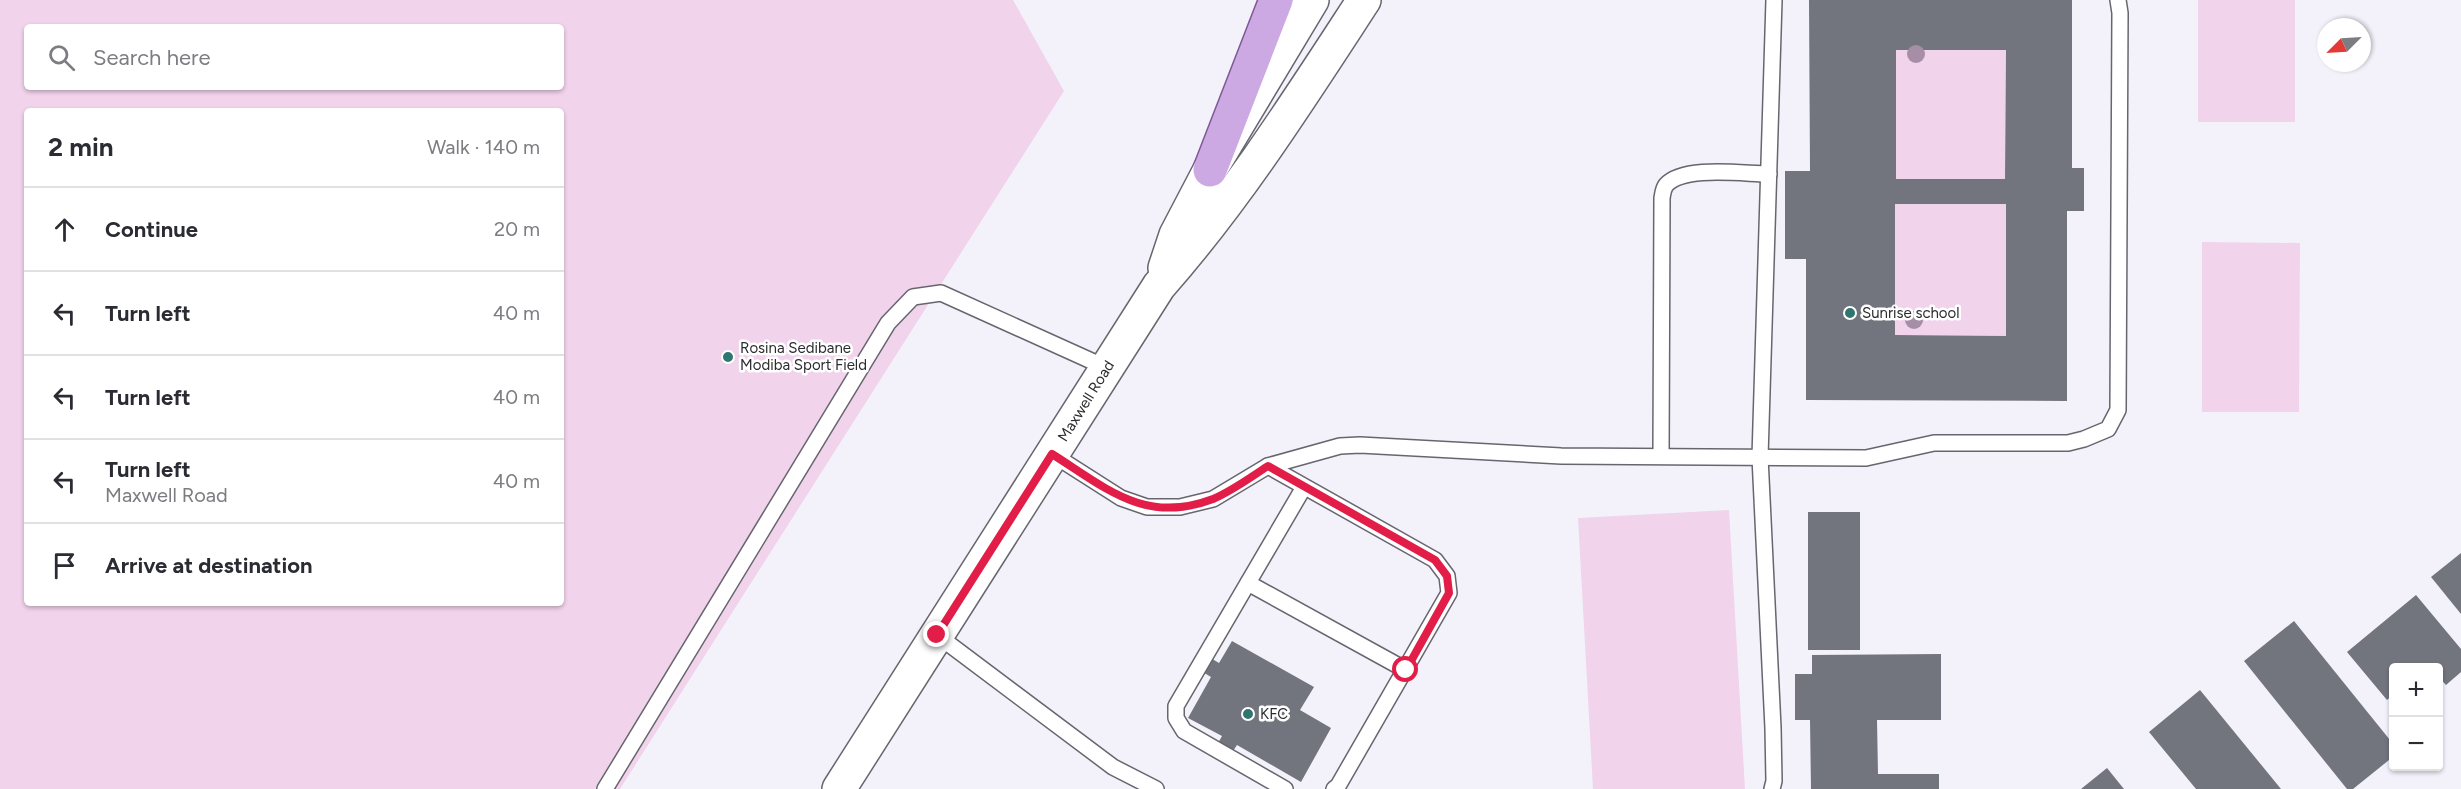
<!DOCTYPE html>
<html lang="en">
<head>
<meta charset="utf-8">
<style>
	:root { --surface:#fff; --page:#f2f2f3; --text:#2b2b33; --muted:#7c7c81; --line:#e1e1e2 }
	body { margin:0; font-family:Figtree,sans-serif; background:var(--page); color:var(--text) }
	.controls { position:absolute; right:18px; bottom:18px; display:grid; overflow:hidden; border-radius:6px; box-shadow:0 2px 4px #0004 }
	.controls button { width:54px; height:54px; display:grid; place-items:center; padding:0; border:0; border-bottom:2px solid var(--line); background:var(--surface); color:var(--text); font:30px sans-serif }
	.compass { position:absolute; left:2317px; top:18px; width:54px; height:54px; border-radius:50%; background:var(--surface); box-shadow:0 2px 4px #0004; rotate:246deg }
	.stop { position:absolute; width:18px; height:18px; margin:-14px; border:4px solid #e11d48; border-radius:50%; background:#fff }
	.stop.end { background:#e11d48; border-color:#fff; box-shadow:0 2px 6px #0008 }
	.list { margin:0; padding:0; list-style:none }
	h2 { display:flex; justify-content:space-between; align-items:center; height:78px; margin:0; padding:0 24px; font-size:26px }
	h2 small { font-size:20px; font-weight:400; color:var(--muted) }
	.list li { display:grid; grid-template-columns:39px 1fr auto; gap:18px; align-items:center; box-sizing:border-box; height:84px; padding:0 24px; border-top:2px solid var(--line) }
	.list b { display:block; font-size:22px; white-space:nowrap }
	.list p { margin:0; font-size:20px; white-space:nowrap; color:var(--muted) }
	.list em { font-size:20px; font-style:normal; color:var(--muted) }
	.icon { flex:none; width:33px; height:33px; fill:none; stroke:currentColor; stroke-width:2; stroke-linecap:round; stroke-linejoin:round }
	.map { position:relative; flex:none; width:2461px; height:789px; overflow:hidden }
	.search { position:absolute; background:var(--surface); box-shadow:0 2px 4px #0004; left:24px; top:24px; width:540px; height:66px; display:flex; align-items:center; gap:15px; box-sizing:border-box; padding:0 21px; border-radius:6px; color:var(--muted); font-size:22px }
	.panel { position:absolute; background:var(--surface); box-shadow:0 2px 4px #0004; left:24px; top:108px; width:540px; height:498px; border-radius:6px }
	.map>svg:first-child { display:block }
	.green { fill:#f1d3ec; fill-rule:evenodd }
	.building { fill:#72757d; fill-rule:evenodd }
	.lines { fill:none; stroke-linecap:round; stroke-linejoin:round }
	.service-casing { stroke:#67666e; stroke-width:18 }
	.tertiary-casing { stroke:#67666e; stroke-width:36 }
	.primary-casing { stroke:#7e5897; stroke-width:36 }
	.service { stroke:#fff; stroke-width:15 }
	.tertiary { stroke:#fff; stroke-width:33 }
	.primary { stroke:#cca9e2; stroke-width:33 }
	.tree { fill:#a78ea7 }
	.route { stroke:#e11d48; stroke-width:8 }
	.poi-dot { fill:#2e766f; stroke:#fff; stroke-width:2 }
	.labels { text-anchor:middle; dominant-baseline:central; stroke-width:5; stroke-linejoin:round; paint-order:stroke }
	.poi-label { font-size:15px; fill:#2c2b2f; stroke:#fff; text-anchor:start }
	.street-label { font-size:15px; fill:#2c2b2f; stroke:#fff }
</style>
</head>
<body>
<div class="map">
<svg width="2461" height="789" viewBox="0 0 2461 789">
	<rect width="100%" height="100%" fill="#f3f2fb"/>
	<!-- green -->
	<g class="green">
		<path d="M0,0h1013l51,91 -444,698h-620zM27,27h534v60h-534zM27,111h534v492h-534z"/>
		<rect x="2198" y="0" width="97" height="122"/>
		<path d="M1896,50h110l-1,129h-109z"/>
		<path d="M1895,204h111v132l-111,-1z"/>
		<path d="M2202,242l98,1 -1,169h-97z"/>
		<path d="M1729,510l16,279h-152l-15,-271z"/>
	</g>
	<!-- building -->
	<g class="building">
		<path d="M1809,0h263v168h12v43h-17v190l-261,-1v-141h-21v-88h25zM1896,50h110l-1,129h-109zM1895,204h111v132l-111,-1z"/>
		<rect x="1808" y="512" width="52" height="138"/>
		<path d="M2461,553v61l-30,-37z"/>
		<path d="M2416,595l45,54v23l-15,13 -8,-9v-8h-7l-2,-3 -4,3h-31v26l-7,6 -40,-48z"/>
		<path d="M2294,621l100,124v11l-41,33h-6l-103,-128z"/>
		<path d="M1232,641l82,46 -14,23 31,18 -30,54 -64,-37 -6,9 -14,-9 5,-9 -34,-18 23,-41 -10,-6 8,-14 10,6z"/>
		<path d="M1941,654v66h-64l1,54h61v15h-128l-1,-69h-15v-46h17v-19z"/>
		<path d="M2200,690l81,99h-85l-47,-57z"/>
		<path d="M2107,768l17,21h-43z"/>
	</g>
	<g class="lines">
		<defs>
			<g id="service">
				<path d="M1052,454l69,44 26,9h33l33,-8 55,-33 72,-20 20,-1 201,11 305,2 68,-15h134l16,-4 24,-10 10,-19 2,-397 -2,-13"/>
				<path d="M1661,456l1,-258c1,-5 1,-9 4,-13 18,-20 78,-11 103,-11"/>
				<path d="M1268,466l167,94 12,16 2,17 -111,193 -4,3"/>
				<path d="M1248,583l158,87"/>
				<path d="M937,635l176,132 43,22"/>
				<path d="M605,789l283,-466 25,-26 28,-4 166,75"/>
				<path d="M1285,789l-101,-58 -8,-13v-12l128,-219"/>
				<path d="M1772,789l2,-8 -1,-53 -13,-271 14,-457"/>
			</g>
			<g id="tertiary">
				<path d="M1165,268l11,-33 34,-65 102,-170"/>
				<path d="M839,789l320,-503c77,-87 141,-188 205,-286"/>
			</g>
			<path id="primary" d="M1210,170l66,-170"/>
		</defs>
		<!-- service casing -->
		<use href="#service" class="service-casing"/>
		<!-- tertiary casing -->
		<use href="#tertiary" class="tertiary-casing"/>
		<!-- primary casing -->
		<use href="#primary" class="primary-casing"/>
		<!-- service -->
		<use href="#service" class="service"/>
		<!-- tertiary -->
		<use href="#tertiary" class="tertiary"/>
		<!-- primary -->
		<use href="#primary" class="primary"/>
	</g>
	<!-- trees -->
	<g class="tree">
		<circle cx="1916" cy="54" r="9"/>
		<circle cx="1914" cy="320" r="9"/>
	</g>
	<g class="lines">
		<!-- route -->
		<path class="route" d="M937,635l115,-181c54,34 93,71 161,45 19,-8 38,-22 55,-33l167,94 12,16 2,17 -43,77"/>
	</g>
	<!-- markers -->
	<g class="poi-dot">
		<circle cx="1850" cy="313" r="6"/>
		<circle cx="728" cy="357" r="6"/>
		<circle cx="1248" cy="714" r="6"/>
	</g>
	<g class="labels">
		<!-- poi labels -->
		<g class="poi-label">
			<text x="1862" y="313">Sunrise school</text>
			<text x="740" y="348">Rosina Sedibane<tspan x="740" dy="17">Modiba Sport Field</tspan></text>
			<text x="1260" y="714">KFC</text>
		</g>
		<!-- street labels -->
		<g class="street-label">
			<text transform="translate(1086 401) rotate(-58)">Maxwell Road</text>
		</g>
	</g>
</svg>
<div class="controls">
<button>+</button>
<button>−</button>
</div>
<svg class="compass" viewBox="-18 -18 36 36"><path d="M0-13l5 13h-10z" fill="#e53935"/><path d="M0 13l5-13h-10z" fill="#7c7c81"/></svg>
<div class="stop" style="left:1406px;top:670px"></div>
<div class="stop end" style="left:937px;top:635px"></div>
<div class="search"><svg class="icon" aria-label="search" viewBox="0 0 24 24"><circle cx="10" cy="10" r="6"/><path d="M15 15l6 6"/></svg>Search here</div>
<section class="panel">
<h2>2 min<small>Walk · 140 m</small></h2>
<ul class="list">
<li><svg class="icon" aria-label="ahead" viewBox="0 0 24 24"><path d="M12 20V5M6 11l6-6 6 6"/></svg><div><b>Continue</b></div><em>20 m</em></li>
<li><svg class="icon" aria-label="left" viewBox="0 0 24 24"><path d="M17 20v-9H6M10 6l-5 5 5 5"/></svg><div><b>Turn left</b></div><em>40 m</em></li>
<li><svg class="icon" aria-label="left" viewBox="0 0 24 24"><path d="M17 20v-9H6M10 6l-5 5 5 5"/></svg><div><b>Turn left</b></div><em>40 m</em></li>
<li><svg class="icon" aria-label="left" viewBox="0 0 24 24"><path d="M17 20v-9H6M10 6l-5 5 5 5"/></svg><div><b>Turn left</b><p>Maxwell Road</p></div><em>40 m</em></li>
<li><svg class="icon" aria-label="arrive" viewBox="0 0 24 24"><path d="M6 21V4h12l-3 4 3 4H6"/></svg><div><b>Arrive at destination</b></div></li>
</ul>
</section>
</div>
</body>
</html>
